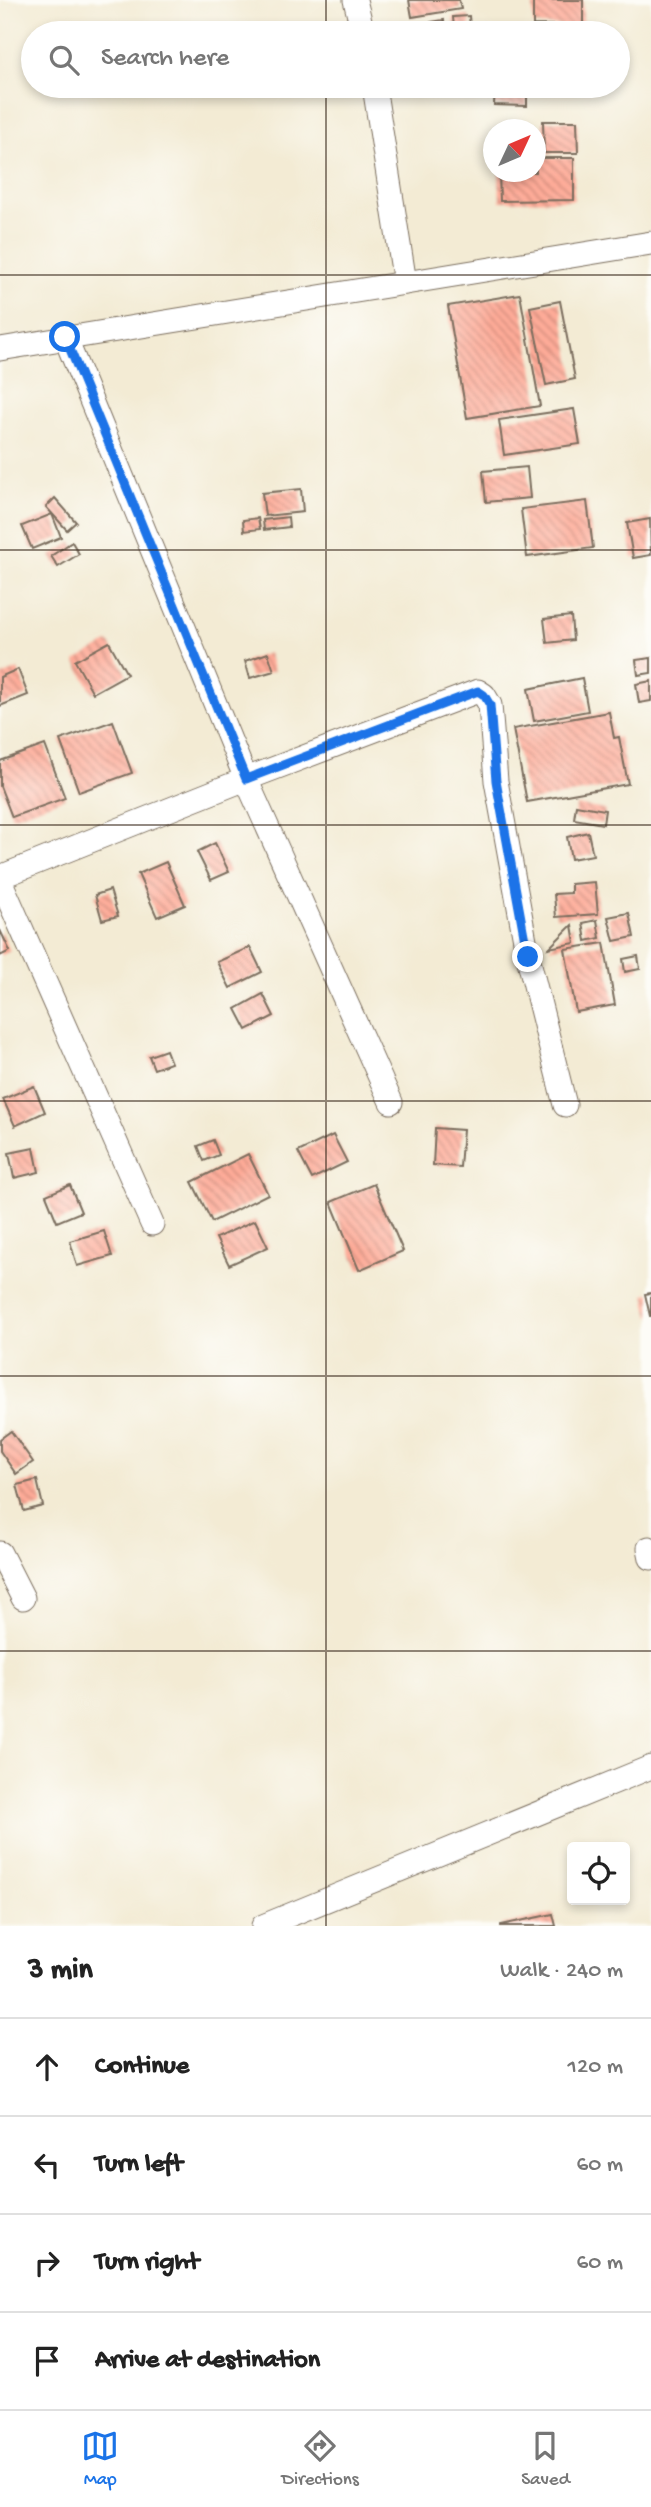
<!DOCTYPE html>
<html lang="en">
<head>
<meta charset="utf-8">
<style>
	:root { --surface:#fff; --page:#f6f6f6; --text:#222; --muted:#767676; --line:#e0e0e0; --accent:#1a73e8 }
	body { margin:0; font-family:"Gochi Hand",sans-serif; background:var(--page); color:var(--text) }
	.controls { position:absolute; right:21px; bottom:21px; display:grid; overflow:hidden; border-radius:7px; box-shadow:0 4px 10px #0003 }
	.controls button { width:63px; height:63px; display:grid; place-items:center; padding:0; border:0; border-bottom:2px solid var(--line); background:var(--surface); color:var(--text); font:35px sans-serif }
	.compass { position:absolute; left:483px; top:119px; width:63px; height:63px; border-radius:50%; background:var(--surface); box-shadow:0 4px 10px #0003; rotate:46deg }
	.stop { position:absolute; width:21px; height:21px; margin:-16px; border:5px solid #1a73e8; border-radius:50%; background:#fff }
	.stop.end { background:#1a73e8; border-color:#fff; box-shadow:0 2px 7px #0008 }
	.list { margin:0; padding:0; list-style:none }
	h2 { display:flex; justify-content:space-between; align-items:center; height:91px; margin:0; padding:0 28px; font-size:30px }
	h2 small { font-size:23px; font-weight:400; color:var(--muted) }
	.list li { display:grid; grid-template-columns:46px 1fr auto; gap:21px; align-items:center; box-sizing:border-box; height:98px; padding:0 28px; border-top:2px solid var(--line) }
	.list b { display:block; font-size:26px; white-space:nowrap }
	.list em { font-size:23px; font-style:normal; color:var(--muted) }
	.icon { flex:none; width:38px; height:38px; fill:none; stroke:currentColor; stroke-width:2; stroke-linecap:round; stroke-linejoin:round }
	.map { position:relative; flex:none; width:651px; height:1926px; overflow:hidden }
	.search { position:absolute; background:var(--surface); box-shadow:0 4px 10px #0003; left:21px; right:21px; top:21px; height:77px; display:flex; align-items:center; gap:18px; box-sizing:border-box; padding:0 24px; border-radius:38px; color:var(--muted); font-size:26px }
	.sheet { height:483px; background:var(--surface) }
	nav { display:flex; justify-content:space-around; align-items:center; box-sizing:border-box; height:98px; border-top:2px solid var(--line); background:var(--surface); font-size:19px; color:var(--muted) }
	nav a { display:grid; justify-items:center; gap:4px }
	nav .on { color:var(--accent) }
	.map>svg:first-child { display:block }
	.building { fill:url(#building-back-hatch) }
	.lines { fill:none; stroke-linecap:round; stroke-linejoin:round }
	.minor-casing { stroke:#7b6e5e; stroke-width:25 }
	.minor { stroke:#fff; stroke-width:23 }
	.route { stroke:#1a73e8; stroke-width:9 }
	.grid { fill:none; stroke:#3b2a1e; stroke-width:2; stroke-opacity:0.55 }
</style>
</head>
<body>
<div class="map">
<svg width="651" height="1926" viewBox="0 0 651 1926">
	<defs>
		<pattern id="building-back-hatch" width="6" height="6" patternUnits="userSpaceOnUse" patternTransform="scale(1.75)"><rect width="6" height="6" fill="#feab98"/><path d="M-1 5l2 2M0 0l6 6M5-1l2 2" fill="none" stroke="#cf8b7b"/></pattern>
	</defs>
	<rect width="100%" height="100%" fill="#fdfcf7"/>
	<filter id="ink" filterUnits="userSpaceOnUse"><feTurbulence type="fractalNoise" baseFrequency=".0143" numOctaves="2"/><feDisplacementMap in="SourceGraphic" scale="14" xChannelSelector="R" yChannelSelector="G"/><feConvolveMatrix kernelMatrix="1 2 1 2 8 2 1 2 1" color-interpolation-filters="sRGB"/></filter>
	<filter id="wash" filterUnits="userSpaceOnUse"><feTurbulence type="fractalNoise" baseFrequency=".00686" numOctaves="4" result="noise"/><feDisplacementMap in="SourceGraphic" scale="28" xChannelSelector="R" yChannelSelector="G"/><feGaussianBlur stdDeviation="1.57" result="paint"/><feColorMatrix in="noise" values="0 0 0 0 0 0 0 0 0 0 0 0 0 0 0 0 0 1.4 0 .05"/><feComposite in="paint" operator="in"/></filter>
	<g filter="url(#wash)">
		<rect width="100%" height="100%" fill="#f3ebd4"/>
		<g id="blocks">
			<!-- building -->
			<g class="building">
				<path d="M409,0h50l2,9 -49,8z"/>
				<path d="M533,0h50v26l-50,-1z"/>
				<path d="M469,16l1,10 -16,2 -1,-11z"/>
				<path d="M444,20l1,13h-13l-1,-11z"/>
				<path d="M495,86h32v20l-33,-1z"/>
				<path d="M533,86h62v3l-62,3z"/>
				<path d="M543,121h34l1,32h-34z"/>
				<path d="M536,158h38v42l-74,1 -1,-29h37z"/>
				<path d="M520,294l20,112 -73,12 -19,-112z"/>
				<path d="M560,301l15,78 -29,6 -16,-78z"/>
				<path d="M574,409l6,35 -76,11 -5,-35z"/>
				<path d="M527,467l3,31 -44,4 -3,-31z"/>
				<path d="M301,489l2,23 -38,4 -3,-23z"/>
				<path d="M55,498l21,24 -9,8 -21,-23z"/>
				<path d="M587,501l6,47 -66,9 -6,-48z"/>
				<path d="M52,514l9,23 -29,12 -10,-23z"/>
				<path d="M288,517l1,10 -25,3 -1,-10z"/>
				<path d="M258,518l2,11 -16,2 -1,-11z"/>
				<path d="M650,519l1,36 -18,3 -6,-35z"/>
				<path d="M72,542l7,12 -21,13 -7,-11z"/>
				<path d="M571,616l2,24 -26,3 -3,-24z"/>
				<path d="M109,642l18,32 -34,19 -18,-32z"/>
				<path d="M268,653l6,18 -24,7 -5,-17z"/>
				<path d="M651,658v15l-13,2 -2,-15z"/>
				<path d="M18,669l10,26 -28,11v-29z"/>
				<path d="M582,678l6,33 -54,10 -6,-32z"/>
				<path d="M651,681v20l-12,2 -3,-19z"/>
				<path d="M609,712l5,26 5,-1 9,47 -101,18 -14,-73z"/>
				<path d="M113,721l19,52 -53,19 -19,-52z"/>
				<path d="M45,745l20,53 -53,19 -12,-31v-25z"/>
				<path d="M576,805l29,5 -2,14 -29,-5z"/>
				<path d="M588,832l5,23 -22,4 -4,-22z"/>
				<path d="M215,843l14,29 -18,8 -14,-28z"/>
				<path d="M166,862l19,43 -28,12 -19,-43z"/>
				<path d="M595,882l3,32 -42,3 -2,-23 17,-1v-9z"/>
				<path d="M110,890l8,26 -16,4 -7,-25z"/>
				<path d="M629,913l5,24 -20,4 -6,-24z"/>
				<path d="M597,920l3,18 -14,3 -3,-18z"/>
				<path d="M572,925l3,18 -26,5z"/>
				<path d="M0,930l10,21 -10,5z"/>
				<path d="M604,943l11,62 -39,7 -11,-63z"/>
				<path d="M250,947l12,25 -32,16 -13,-26z"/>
				<path d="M638,956l2,13 -15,3 -2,-13z"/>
				<path d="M263,994l11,22 -27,14 -11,-21z"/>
				<path d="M166,1050l5,13 -17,6 -5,-13z"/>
				<path d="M34,1086l11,26 -30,14 -12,-27z"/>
				<path d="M435,1128l28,2 -3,37 -27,-2z"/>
				<path d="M333,1135l14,27 -35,17 -14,-27z"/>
				<path d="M213,1140l6,15 -15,6 -6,-15z"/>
				<path d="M34,1148l5,24 -25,6 -5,-25z"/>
				<path d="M248,1154l20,40 -56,28 -20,-40z"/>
				<path d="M374,1184l29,67 -44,19 -28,-68z"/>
				<path d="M70,1185l11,27 -24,10 -11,-27z"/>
				<path d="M255,1220l13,27 -39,18 -13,-27z"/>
				<path d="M104,1231l8,25 -35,10 -7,-25z"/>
				<path d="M651,1293v23h-1l-5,-22z"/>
				<path d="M11,1431l22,31 -17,12 -16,-23v-12z"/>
				<path d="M37,1480l6,26 -19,5 -7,-26z"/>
				<path d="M553,1914l3,12h-55v-1z"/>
			</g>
		</g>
	</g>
	<g filter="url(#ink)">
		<use href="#blocks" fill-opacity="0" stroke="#7b6e5e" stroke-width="2"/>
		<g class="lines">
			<defs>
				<g id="minor">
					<path d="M355,0l8,33"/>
					<path d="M374,86l31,197"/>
					<path d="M65,337l181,442 145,323"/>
					<path d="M0,349l651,-106"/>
					<path d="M0,877l246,-98 232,-88 6,4 6,10 6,76 32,176 37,148"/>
					<path d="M0,880l152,344"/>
					<path d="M649,1548l2,10"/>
					<path d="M0,1553l23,45"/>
					<path d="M263,1926l388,-159"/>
				</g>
			</defs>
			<!-- minor casing -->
			<use href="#minor" class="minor-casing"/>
			<!-- minor -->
			<use href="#minor" class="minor"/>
		</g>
	</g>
	<g class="lines" filter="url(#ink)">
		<!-- route -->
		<path class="route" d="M65,337l181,442 232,-88 6,4 6,10 6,76 32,176"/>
	</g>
	<!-- grid -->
	<path class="grid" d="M326,0v33M326,86v1840M0,275h651M0,550h651M0,825h651M0,1101h651M0,1376h651M0,1651h651"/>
</svg>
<div class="controls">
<button><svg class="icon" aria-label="locate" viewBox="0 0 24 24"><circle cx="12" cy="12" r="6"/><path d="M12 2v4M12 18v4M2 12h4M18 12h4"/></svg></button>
</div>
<svg class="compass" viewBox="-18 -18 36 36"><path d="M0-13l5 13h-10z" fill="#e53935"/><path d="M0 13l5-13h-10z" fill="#767676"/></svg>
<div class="stop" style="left:65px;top:337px"></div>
<div class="stop end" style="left:528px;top:957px"></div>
<div class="search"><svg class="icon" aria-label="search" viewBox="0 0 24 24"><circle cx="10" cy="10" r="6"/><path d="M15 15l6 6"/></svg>Search here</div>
</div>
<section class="sheet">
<h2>3 min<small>Walk · 240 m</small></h2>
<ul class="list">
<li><svg class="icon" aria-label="ahead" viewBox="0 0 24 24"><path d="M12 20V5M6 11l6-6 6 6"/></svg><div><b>Continue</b></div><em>120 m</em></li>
<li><svg class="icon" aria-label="left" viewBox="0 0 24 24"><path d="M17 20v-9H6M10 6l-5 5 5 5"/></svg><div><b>Turn left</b></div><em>60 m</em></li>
<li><svg class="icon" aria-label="right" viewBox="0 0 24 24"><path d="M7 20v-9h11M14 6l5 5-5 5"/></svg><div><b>Turn right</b></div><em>60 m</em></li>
<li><svg class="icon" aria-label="arrive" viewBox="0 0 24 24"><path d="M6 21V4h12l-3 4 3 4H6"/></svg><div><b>Arrive at destination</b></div></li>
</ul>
</section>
<nav>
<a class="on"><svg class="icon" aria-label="map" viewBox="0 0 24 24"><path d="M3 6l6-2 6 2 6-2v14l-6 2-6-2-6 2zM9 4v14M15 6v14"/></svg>Map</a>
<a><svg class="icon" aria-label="directions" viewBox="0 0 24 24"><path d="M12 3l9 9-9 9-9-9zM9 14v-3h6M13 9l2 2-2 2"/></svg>Directions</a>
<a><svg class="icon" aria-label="saved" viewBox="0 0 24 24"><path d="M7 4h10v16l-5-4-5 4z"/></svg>Saved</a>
</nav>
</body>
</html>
